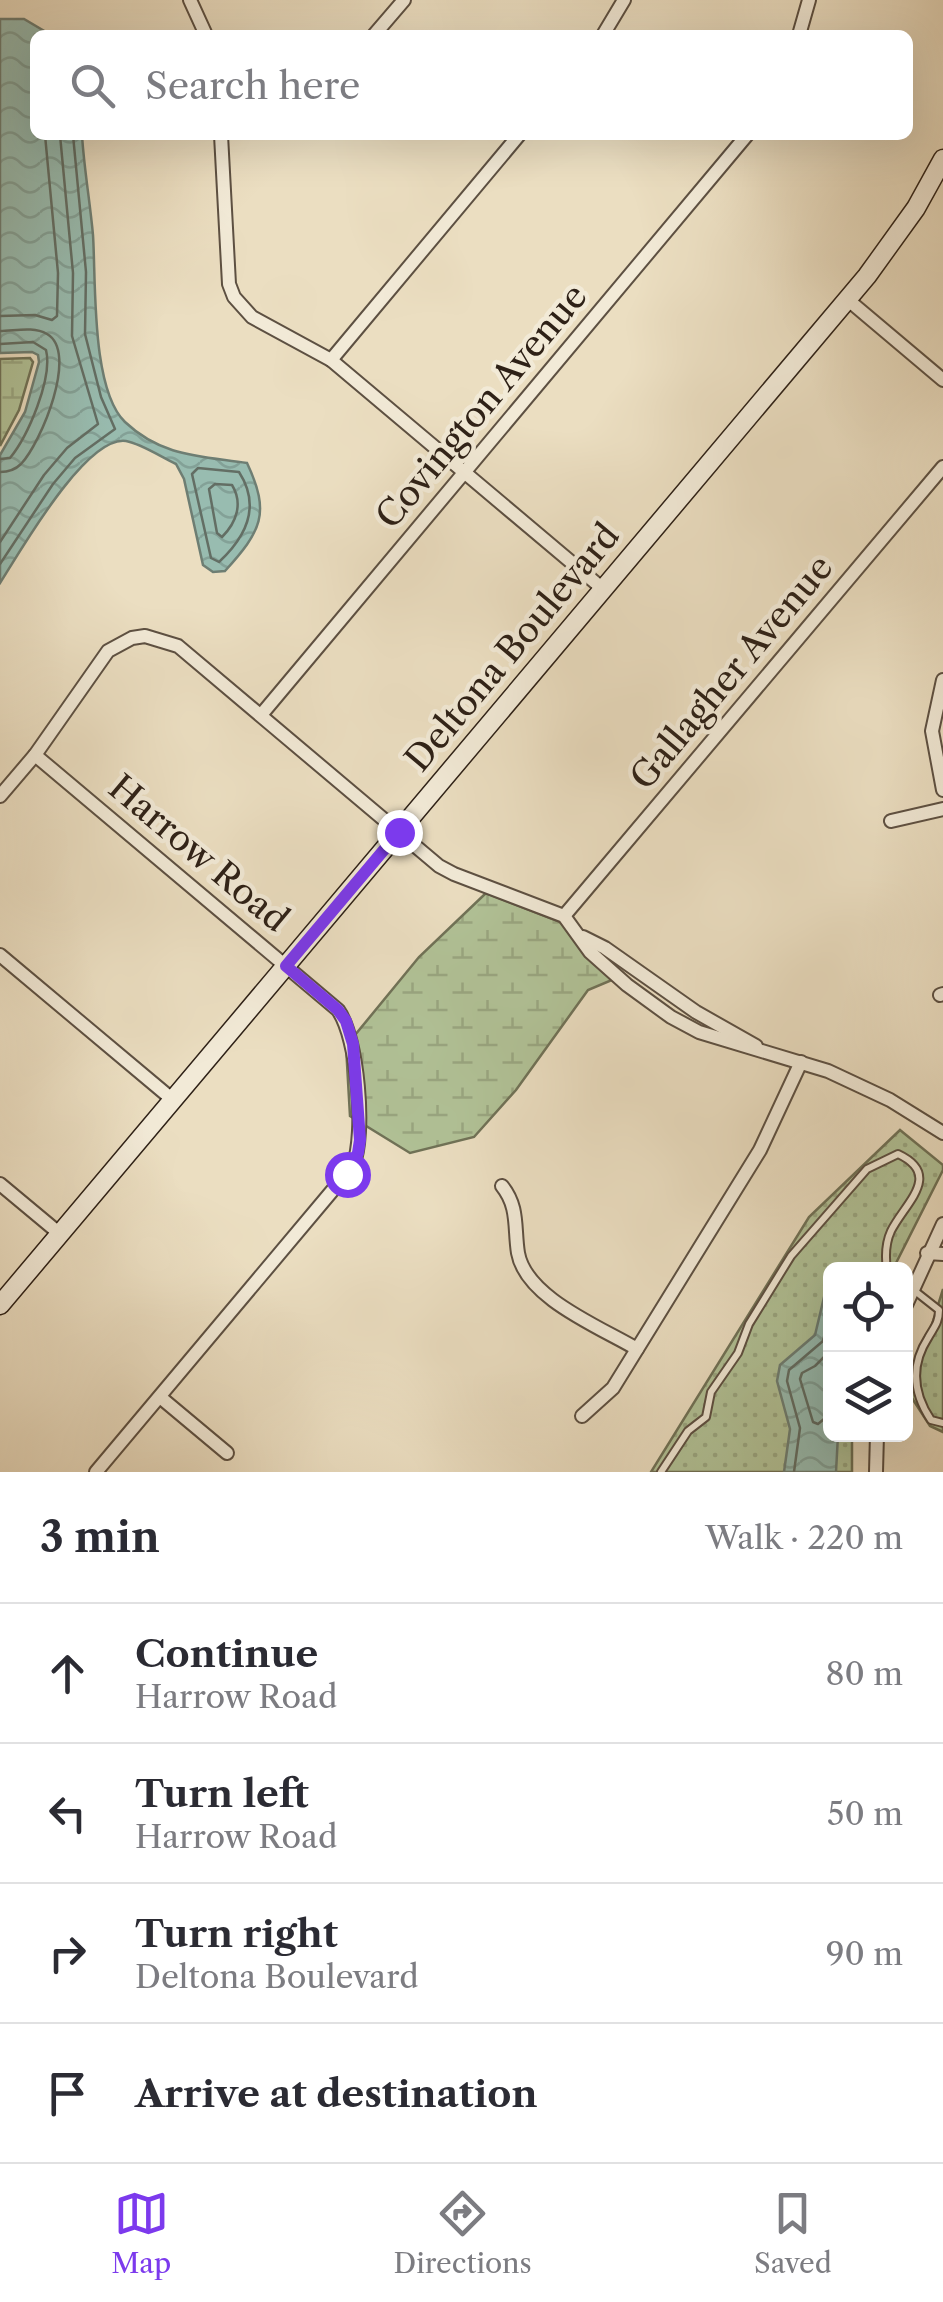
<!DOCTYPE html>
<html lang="en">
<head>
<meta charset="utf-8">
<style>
	:root { --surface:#fff; --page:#f7f7f7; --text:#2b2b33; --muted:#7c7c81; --line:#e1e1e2; --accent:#7c3aed }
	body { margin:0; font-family:"Libre Caslon Text",serif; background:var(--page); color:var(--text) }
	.controls { position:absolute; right:30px; bottom:30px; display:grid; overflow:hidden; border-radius:15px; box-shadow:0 10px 40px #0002 }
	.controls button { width:90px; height:90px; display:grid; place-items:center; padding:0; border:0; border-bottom:2px solid var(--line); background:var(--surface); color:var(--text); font:50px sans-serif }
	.stop { position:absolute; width:30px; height:30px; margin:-22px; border:8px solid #7c3aed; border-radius:50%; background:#fff }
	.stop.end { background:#7c3aed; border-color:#fff; box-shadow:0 2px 10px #0008 }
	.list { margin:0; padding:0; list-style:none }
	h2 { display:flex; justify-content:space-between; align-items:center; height:130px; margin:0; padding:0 40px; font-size:42px }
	h2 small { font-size:32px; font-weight:400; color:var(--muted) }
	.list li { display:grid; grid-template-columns:65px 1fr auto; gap:30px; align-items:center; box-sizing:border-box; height:140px; padding:0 40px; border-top:2px solid var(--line) }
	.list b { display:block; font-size:38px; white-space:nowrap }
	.list p { margin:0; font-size:32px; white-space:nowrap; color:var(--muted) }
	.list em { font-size:32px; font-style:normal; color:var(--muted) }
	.icon { flex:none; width:55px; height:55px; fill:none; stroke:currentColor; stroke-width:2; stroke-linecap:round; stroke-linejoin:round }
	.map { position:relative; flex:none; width:943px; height:1472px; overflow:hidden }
	.search { position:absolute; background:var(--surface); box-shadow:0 10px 40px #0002; left:30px; right:30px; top:30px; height:110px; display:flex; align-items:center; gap:25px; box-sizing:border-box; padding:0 35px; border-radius:15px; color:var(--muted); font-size:38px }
	.sheet { height:690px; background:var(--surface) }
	nav { display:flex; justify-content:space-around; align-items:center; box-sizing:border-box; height:140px; border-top:2px solid var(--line); background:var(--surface); font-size:28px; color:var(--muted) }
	nav a { display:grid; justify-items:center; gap:5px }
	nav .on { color:var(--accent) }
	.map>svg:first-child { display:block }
	.grass { fill:url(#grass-dots); stroke:#707257; stroke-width:2.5 }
	.wetland { fill:url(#wetland-marsh); stroke:#707257; stroke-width:2.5 }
	.water { fill:url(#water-waves); stroke:#6e7e73; stroke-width:2.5 }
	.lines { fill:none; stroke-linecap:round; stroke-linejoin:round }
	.shore { stroke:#636e64; stroke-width:2.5 }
	.lane-casing { stroke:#5d5042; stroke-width:10 }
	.street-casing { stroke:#5d5042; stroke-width:16 }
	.secondary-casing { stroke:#2e2117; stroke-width:21 }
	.lane { stroke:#f2ead7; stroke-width:6 }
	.street { stroke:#f2ead7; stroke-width:12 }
	.secondary { stroke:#f2ead7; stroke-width:18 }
	.route { stroke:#7c3aed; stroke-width:12 }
	.labels { text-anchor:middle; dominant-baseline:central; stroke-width:9; stroke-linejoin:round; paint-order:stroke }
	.street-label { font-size:35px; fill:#2e2117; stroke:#f2ead7 }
</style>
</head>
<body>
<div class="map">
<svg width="943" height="1472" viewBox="0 0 943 1472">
	<defs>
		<pattern id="grass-dots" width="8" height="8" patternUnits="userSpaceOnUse" patternTransform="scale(2.5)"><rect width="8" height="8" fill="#b1c297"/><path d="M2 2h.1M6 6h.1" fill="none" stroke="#99a681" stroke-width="1.8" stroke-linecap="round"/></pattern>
		<pattern id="wetland-marsh" width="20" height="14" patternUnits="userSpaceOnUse" patternTransform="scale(2.5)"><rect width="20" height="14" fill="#b1c297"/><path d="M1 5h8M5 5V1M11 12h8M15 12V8" fill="none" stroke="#99a681"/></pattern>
		<pattern id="water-waves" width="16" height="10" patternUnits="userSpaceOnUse" patternTransform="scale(2.5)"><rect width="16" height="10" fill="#98bcb0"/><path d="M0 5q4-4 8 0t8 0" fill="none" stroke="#83a197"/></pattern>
	</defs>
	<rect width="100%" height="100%" fill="#ebdec1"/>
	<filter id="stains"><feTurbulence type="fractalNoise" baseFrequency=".002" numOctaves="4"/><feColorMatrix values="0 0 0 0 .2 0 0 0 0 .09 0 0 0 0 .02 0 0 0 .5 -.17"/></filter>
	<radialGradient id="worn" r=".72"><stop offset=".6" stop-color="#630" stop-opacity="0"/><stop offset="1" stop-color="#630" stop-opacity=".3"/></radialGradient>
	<!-- grass -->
	<g class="grass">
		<path d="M900,1130l43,35v5l-50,99 -63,1v164l22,1v37h-201l158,-255z"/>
		<path d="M943,1289v143l-13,-6 -20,-31z"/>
	</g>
	<!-- wetland -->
	<g class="wetland">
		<path d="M30,358l3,4 -14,48 -19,36v-87z"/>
		<path d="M486,893l87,34 46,50 -31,13 -72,100 -42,47 -64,16 -60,-37 -4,-70 73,-89z"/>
	</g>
	<!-- water -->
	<g class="water">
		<path d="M0,19h24l27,16h-16v100h47c2,33 8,67 11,100 3,46 -2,154 32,187 37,35 76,34 122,41 24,51 14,68 -22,108l-12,1 -10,-7 -19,-86 -8,-15c-15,-7 -34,-20 -50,-23 -40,-6 -106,111 -126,142v-128l25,-43 14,-50 -1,-7 -6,-3 -32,1z"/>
		<path d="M830,1272v162l8,1 -2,37h-52l6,-43 -13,-48 3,-16 35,-30z"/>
	</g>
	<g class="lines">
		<!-- shore -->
		<g class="shore">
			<path d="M0,316l35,-1 17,5 5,-4 1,-43 -13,-138"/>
			<path d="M0,331c15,0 33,-5 47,3 32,18 -6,109 -26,130 -6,6 -12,8 -21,8"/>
			<path d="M0,344l33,-2 13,8c7,28 -18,86 -36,108l-10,1"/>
			<path d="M198,468l41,4c22,34 8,64 -20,90l-8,-4 -19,-84z"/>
			<path d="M215,484l17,1c11,18 5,37 -10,52l-5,-4 -8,-44z"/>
			<path d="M0,542l44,-67 23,-27 31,-24 -26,-88 1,-63 -13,-138"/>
			<path d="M0,564l53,-80 22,-26 40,-29 -14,-32 -16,-63 1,-62 -13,-137"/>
			<path d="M830,1351l-15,15 -13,7 -2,6 13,43 5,2 12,-10"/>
			<path d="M794,1472l6,-44 -13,-47 2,-11 34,-29 7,-28"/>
		</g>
		<defs>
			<g id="lane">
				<path d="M906,1284l33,26c0,13 -5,17 -11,28 -18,28 -15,55 3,82l12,3"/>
				<path d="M661,1472l27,-41 18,-14 5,-25 27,-39 11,-29 42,-68 76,-87 31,-15c45,21 7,49 -7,77 -6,13 -6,25 -4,39"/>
			</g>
			<g id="street">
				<path d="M190,0l16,35"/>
				<path d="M374,35l30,-35"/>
				<path d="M603,35l21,-35"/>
				<path d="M799,35l10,-35"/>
				<path d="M221,135l8,149 5,13 18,20 79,43 272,229"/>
				<path d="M847,299l96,81"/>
				<path d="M331,360l188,-225"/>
				<path d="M943,680l-11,51 11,59"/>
				<path d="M261,715l486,-580"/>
				<path d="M35,755l303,255c20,28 28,124 15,156l-257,306"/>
				<path d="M0,796l35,-41 73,-104 24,-13 13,-2 33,10 261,220 15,8 110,42 26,36 37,33 44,32 28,15 129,39 62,29 53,33"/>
				<path d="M891,821l52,-12"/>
				<path d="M564,916l379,-449"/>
				<path d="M583,937l22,11 91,64 60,34"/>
				<path d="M0,955l173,145"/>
				<path d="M940,995l3,-1"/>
				<path d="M0,1184l60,50"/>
				<path d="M502,1186c17,21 12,42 16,67 8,45 82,74 119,96"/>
				<path d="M927,1253l16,1"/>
				<path d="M906,1305l37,-81"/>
				<path d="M160,1397l67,56"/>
				<path d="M582,1416l31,-28 147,-238 41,-88"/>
				<path d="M876,1472l1,-38"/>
			</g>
			<path id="secondary" d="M0,1305l867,-1029 49,-68 27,-49"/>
		</defs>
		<!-- lane casing -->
		<use href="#lane" class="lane-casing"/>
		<!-- street casing -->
		<use href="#street" class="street-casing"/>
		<!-- secondary casing -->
		<use href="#secondary" class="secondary-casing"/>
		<!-- lane -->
		<use href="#lane" class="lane"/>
		<!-- street -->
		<use href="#street" class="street"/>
		<!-- secondary -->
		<use href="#secondary" class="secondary"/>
	</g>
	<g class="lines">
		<!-- route -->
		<path class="route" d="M347,1174l11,-21 2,-13 -7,-96 -7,-23 -8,-11 -52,-44 113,-134"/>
	</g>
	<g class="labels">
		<!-- street labels -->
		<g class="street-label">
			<text transform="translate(481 406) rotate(-50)">Covington Avenue</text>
			<text transform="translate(512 647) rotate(-50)">Deltona Boulevard</text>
			<text transform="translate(731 672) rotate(-50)">Gallagher Avenue</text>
			<text transform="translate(199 853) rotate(40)">Harrow Road</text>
		</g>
	</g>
	<rect width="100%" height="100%" filter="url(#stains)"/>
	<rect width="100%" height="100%" fill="url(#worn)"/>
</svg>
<div class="controls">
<button><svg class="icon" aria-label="locate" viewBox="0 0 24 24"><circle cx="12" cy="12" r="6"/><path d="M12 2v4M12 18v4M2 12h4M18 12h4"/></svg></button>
<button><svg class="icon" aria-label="layers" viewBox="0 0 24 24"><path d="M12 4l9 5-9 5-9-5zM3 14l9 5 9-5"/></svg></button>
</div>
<div class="stop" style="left:347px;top:1174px"></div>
<div class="stop end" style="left:399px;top:832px"></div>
<div class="search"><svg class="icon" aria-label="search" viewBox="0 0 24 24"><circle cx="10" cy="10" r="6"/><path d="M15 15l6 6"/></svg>Search here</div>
</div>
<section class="sheet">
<h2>3 min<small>Walk · 220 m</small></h2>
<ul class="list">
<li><svg class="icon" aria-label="ahead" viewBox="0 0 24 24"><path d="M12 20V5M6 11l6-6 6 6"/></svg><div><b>Continue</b><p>Harrow Road</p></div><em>80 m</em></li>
<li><svg class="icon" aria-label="left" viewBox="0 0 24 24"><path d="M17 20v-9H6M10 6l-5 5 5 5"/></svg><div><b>Turn left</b><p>Harrow Road</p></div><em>50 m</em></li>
<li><svg class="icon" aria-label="right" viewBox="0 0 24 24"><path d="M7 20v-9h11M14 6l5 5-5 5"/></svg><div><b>Turn right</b><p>Deltona Boulevard</p></div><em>90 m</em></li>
<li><svg class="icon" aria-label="arrive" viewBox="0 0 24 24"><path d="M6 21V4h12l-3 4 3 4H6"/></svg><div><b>Arrive at destination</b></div></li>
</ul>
</section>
<nav>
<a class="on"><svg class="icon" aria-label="map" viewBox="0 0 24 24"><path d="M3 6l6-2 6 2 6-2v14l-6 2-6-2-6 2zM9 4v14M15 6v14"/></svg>Map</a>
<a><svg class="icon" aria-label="directions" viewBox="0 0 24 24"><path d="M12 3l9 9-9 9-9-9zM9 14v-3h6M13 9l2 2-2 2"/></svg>Directions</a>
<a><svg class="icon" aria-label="saved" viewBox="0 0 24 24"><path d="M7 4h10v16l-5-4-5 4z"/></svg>Saved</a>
</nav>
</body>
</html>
